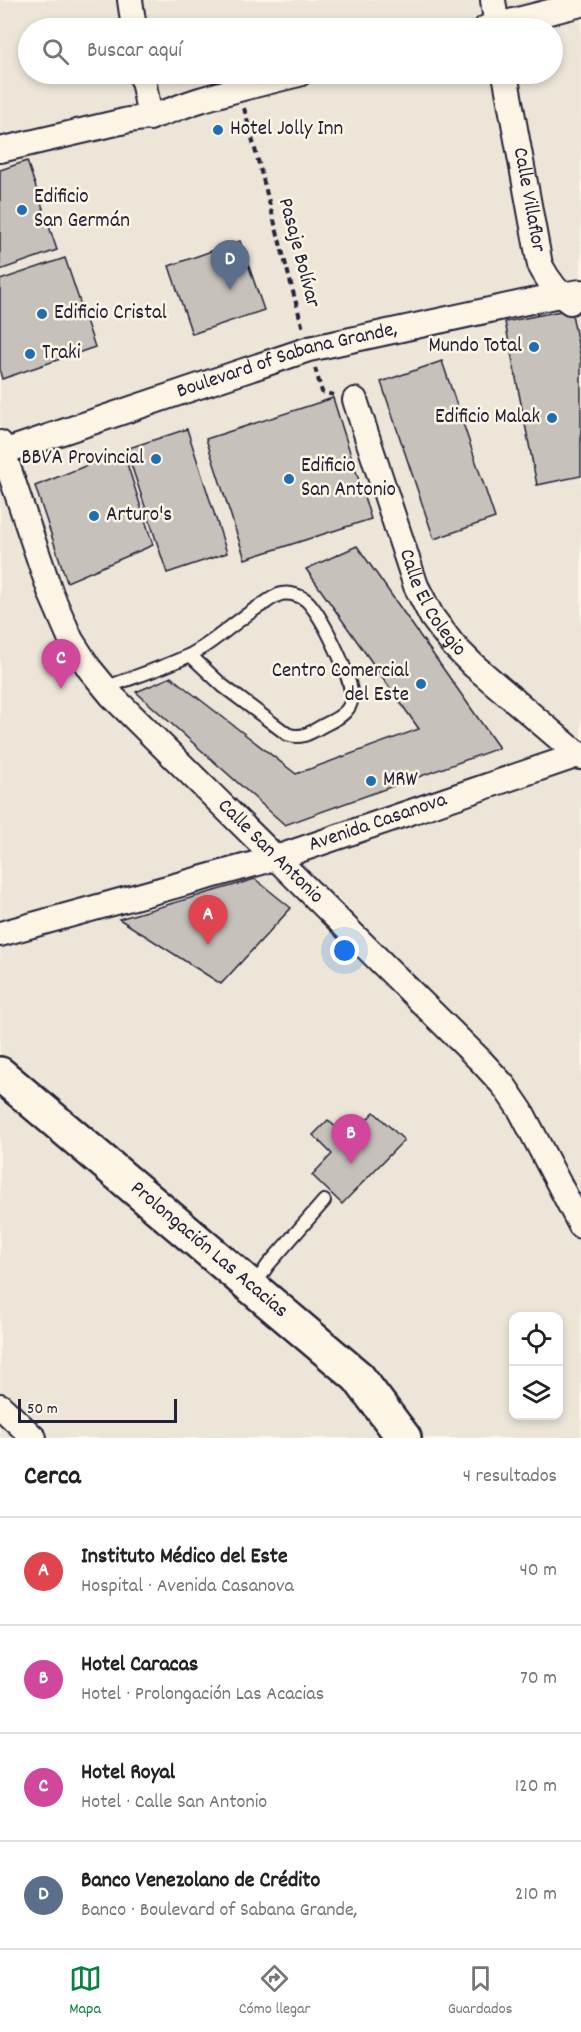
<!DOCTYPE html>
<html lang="es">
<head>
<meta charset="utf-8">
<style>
	:root { --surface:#fff; --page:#f2f2f2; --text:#222; --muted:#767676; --line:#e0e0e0; --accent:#0b8043 }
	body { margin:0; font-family:Dekko,sans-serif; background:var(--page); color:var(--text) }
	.controls { position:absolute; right:18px; bottom:18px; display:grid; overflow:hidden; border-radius:12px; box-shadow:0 3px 9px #0003 }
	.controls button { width:54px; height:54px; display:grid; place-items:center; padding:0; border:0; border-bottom:2px solid var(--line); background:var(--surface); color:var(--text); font:30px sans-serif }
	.scale { position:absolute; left:18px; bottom:15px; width:159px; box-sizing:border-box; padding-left:6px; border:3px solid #22223b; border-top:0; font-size:16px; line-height:21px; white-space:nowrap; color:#22223b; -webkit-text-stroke:4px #fcf5e5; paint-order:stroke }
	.you { position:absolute; left:345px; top:951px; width:21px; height:21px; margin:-15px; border:4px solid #fff; border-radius:50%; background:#1a73e8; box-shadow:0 0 0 9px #1a73e833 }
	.badge { display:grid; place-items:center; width:39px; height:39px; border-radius:50%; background:var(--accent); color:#fff; font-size:20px; font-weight:700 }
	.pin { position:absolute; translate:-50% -50px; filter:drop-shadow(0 2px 3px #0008) }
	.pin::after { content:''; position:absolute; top:32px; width:21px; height:18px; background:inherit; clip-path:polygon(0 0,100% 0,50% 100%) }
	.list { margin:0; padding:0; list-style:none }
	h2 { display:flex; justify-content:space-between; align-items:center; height:78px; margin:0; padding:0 24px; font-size:26px }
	h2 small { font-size:20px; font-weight:400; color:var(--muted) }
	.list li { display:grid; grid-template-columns:39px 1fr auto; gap:18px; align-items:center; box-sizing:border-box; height:108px; padding:0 24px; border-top:2px solid var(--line) }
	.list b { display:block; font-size:22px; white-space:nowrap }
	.list p { margin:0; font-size:20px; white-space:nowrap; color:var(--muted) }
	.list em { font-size:20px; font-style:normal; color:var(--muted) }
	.icon { flex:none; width:33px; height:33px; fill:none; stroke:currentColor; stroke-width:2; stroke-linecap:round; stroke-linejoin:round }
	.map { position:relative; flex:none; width:581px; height:1438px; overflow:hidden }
	.search { position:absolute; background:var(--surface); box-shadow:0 3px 9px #0003; left:18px; right:18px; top:18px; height:66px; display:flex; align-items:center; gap:15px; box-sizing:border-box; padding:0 21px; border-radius:33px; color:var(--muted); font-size:22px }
	.sheet { height:510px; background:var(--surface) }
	nav { display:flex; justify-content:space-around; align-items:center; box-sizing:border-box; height:84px; border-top:2px solid var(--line); background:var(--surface); font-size:16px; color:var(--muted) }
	nav a { display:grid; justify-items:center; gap:3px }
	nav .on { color:var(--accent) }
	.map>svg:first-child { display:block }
	.built { fill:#ece5d8; fill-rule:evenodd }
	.building { fill:#c6c1bb; stroke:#22223b; stroke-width:1.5 }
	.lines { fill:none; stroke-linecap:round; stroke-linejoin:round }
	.lane-casing { stroke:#22223b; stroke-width:16 }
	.street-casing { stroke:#22223b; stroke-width:28 }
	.secondary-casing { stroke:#22223b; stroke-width:38 }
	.path { stroke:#22223b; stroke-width:4; stroke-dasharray:6 4.5; stroke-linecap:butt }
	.lane { stroke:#fcf5e5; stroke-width:12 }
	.street { stroke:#fcf5e5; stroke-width:24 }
	.secondary { stroke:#fcf5e5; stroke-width:33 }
	.poi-dot { fill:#1f6fb2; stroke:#fcf5e5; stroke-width:2 }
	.labels { text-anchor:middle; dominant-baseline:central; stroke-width:5; stroke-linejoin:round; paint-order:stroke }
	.poi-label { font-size:21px; fill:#22223b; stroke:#fcf5e5; text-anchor:start }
	.street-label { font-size:21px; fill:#22223b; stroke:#fcf5e5 }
</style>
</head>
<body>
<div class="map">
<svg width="581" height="1438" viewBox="0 0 581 1438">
	<rect width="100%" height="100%" fill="#fcf5e5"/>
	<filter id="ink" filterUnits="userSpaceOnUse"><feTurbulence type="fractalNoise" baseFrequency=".0167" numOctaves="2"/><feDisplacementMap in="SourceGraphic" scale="12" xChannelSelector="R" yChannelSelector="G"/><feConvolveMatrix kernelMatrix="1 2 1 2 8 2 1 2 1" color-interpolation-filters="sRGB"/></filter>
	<g filter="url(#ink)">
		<!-- built -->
		<path class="built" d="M0,0h581v1438h-581zM28,28h524v46h-524zM514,1316h44v100h-44z"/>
		<!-- building -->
		<g class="building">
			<path d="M27,161l30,89 -57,20v-100z"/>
			<path d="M240,241l24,69 -72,24 -23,-68z"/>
			<path d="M65,258l30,89 -93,32 -2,-7v-92z"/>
			<path d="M571,309l10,50v117l-44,9 -32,-163z"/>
			<path d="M442,361l53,157 -61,21 -53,-157z"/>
			<path d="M333,398l38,121 -126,40 -39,-120z"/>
			<path d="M187,429l40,124 -60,20 -41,-124z"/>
			<path d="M123,451l30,94 -86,37 -32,-96z"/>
			<path d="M357,546l142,202 -214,77 -149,-133 35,-15 125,97 123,-45 -113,-160z"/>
			<path d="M255,879l36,29 -70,76 -102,-65z"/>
			<path d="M374,1112l30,28 -62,64 -30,-29 20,-21 -19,-19 15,-15 20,19z"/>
		</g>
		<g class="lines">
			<defs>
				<g id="lane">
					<path d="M105,688c28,-11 58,-20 85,-33 27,-14 48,-37 75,-52 4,-3 10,-7 16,-9 9,-2 22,2 28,9 14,16 47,80 42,99 -3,12 -17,18 -27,23 -12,7 -23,15 -37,9l-64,-48 -33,-31"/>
					<path d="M253,1287l15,-22 56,-64"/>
				</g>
				<g id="street">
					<path d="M130,0l4,28"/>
					<path d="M493,0l4,28"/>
					<path d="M486,28l95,-24"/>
					<path d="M142,74l8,44"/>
					<path id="s1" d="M505,74l35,191c8,15 16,27 30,37"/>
					<path d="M0,150l129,-30c28,-2 45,-12 71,-20 33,-10 66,-18 99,-26"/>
					<path id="s2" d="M355,400l61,186 16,31 21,28 20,20 108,92"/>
					<path id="s3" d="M0,443l51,151 20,46 18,28 23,28 369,365 23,25 17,25 60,115"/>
					<path id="s4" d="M0,453l309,-104 250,-54 22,-3"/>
					<path id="s5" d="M0,934l276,-76 305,-104"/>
					<path d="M0,1406l34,32"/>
				</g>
				<g id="secondary">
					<path id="s6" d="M0,1074l358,303 46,61"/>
				</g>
			</defs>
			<!-- lane casing -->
			<use href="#lane" class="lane-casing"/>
			<!-- street casing -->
			<use href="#street" class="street-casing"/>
			<!-- secondary casing -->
			<use href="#secondary" class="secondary-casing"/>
			<!-- path -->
			<g class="path">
				<path d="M244,108l59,221"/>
				<path d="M315,368l7,24 12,3"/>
			</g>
			<!-- lane -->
			<use href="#lane" class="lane"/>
			<!-- street -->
			<use href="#street" class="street"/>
			<!-- secondary -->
			<use href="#secondary" class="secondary"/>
		</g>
	</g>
	<!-- markers -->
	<g class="poi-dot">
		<circle cx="218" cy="130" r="6"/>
		<circle cx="22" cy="210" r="6"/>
		<circle cx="42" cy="314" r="6"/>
		<circle cx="534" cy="347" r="6"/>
		<circle cx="30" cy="354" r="6"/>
		<circle cx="552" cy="418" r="6"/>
		<circle cx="156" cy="459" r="6"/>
		<circle cx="289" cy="479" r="6"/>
		<circle cx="94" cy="516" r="6"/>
		<circle cx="421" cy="684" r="6"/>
		<circle cx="371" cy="781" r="6"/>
	</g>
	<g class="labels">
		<!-- poi labels -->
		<g class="poi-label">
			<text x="230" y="130">Hotel Jolly Inn</text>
			<text x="34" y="198">Edificio<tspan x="34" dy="24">San Germán</tspan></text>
			<text x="54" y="314">Edificio Cristal</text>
			<text x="522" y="347" text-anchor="end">Mundo Total</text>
			<text x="42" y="354">Traki</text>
			<text x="540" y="418" text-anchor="end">Edificio Malak</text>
			<text x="144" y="459" text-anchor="end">BBVA Provincial</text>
			<text x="301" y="467">Edificio<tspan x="301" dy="24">San Antonio</tspan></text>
			<text x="106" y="516">Arturo's</text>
			<text x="409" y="672" text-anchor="end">Centro Comercial<tspan x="409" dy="24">del Este</tspan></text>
			<text x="383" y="781">MRW</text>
		</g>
		<!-- street labels -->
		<g class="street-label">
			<text stroke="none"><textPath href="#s1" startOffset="128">Calle Villaflor</textPath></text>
			<text transform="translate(298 253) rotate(75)">Pasaje Bolívar</text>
			<text stroke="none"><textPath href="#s4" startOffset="302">Boulevard of Sabana Grande,</textPath></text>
			<text stroke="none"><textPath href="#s2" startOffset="218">Calle El Colegio</textPath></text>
			<text stroke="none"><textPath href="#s5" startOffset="394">Avenida Casanova</textPath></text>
			<text stroke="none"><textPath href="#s3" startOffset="501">Calle San Antonio</textPath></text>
			<text stroke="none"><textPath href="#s6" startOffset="273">Prolongación Las Acacias</textPath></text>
		</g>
	</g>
</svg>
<div class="controls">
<button><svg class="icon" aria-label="locate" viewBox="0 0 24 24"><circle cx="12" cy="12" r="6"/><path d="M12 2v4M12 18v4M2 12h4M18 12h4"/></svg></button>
<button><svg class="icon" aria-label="layers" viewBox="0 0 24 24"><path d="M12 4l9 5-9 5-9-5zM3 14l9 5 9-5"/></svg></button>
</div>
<div class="scale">50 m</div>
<div class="you"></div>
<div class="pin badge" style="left:208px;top:945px;background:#e0444e">A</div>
<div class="pin badge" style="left:351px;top:1164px;background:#d1479c">B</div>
<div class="pin badge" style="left:61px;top:689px;background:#d1479c">C</div>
<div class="pin badge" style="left:230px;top:290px;background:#5c6f8a">D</div>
<div class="search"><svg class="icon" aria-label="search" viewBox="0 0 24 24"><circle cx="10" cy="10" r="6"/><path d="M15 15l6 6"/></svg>Buscar aquí</div>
</div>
<section class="sheet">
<h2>Cerca<small>4 resultados</small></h2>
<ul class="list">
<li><span class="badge" style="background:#e0444e">A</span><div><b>Instituto Médico del Este</b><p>Hospital · Avenida Casanova</p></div><em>40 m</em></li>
<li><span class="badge" style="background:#d1479c">B</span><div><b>Hotel Caracas</b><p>Hotel · Prolongación Las Acacias</p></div><em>70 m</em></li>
<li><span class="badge" style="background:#d1479c">C</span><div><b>Hotel Royal</b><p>Hotel · Calle San Antonio</p></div><em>120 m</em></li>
<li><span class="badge" style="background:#5c6f8a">D</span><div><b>Banco Venezolano de Crédito</b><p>Banco · Boulevard of Sabana Grande,</p></div><em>210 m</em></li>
</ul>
</section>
<nav>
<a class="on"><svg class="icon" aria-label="map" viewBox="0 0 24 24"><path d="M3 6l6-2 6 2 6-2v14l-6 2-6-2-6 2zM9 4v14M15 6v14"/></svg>Mapa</a>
<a><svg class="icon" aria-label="directions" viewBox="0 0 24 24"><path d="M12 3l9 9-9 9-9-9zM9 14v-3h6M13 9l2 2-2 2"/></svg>Cómo llegar</a>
<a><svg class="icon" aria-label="saved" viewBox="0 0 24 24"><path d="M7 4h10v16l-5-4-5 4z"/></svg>Guardados</a>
</nav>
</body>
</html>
